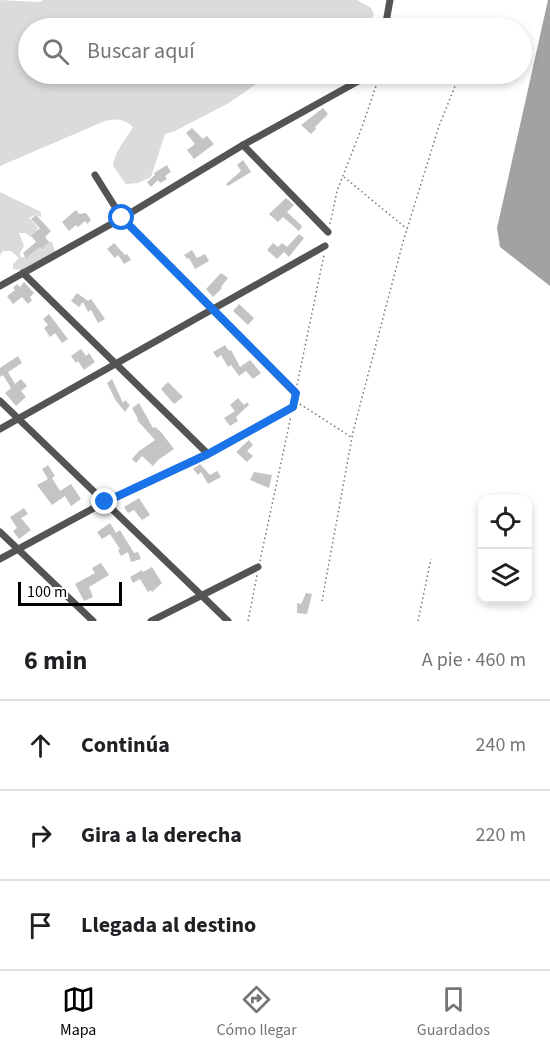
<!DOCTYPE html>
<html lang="es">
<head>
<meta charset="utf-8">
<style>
	:root { --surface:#fff; --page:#f6f6f6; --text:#202124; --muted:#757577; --line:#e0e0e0; --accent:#000 }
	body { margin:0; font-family:"Source Sans 3",sans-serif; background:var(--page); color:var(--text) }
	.controls { position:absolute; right:18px; bottom:18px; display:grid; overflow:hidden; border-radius:12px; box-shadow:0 3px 9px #0003 }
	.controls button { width:54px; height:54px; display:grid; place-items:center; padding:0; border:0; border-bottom:2px solid var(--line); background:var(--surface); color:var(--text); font:30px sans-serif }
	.scale { position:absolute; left:18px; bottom:15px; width:104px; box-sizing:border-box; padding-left:6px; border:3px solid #000; border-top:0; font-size:16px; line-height:21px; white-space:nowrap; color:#000; -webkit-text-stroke:4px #fff; paint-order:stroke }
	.stop { position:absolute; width:18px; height:18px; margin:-14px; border:4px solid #1a73e8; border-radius:50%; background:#fff }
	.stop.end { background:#1a73e8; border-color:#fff; box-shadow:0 2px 6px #0008 }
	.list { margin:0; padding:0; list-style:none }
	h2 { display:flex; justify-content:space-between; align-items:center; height:78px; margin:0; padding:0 24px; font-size:26px }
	h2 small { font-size:20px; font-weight:400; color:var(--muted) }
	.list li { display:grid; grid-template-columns:39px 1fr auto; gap:18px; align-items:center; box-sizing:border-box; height:90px; padding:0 24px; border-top:2px solid var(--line) }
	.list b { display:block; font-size:22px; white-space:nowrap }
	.list em { font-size:20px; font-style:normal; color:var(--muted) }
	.icon { flex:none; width:33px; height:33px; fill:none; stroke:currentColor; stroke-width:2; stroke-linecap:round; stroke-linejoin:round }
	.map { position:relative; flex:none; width:550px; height:621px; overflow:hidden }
	.search { position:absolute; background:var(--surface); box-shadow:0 3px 9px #0003; left:18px; right:18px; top:18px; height:66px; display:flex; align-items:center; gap:15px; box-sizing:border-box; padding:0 21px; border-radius:33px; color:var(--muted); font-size:22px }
	.sheet { height:348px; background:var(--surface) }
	nav { display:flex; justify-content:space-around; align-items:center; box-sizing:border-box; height:84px; border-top:2px solid var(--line); background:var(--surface); font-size:16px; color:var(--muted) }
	nav a { display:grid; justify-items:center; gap:3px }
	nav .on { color:var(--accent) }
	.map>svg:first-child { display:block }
	.green { fill:#dbdbdb }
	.water { fill:#a2a2a2 }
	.building { fill:#c4c4c4 }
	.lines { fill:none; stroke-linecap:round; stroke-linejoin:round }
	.path { stroke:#767676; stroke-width:1.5; stroke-dasharray:1.5 3; stroke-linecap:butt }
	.minor { stroke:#545454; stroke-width:7 }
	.route { stroke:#1a73e8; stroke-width:8 }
</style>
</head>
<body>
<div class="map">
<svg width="550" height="621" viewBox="0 0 550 621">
	<rect width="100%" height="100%" fill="#fff"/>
	<!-- green -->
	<g class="green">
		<path d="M0,0l40,2 3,-2h314l13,7 4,7 -3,6 -17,8h-326v46h242l-41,29 -56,29 -8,2 -14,43 -13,6 -12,1 -13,-18c2,-16 12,-25 20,-39 -8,-8 -18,-9 -28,-6l-105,45z"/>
		<path d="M0,192l41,20v5l-6,-2 -6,3 9,9 -3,7 -4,3 -6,-4h-6l5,13 -4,7 1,5 13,-6 12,-11 6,1 3,10 -33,18 -9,-1v-5l6,-6 -8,-7h-8l-3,4z"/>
	</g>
	<!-- water -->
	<path class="water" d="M548,0h2v286l-50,-39 -3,-19z"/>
	<!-- building -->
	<g class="building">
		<path d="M323,108l5,6 -13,13 1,2 -5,5 -10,-9z"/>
		<path d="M192,128l11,11 4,-3 7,8 -20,15 -7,-9 8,-6 -9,-11z"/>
		<path d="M243,160l8,12 -23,14 -2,-2 15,-13 -4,-6z"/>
		<path d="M167,165l4,7 -6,4 2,3 -7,4 -2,-3 -7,7 -4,-5 8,-7 -1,-2z"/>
		<path d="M286,198l8,7 -7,7 15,14 -3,5 -16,-14 -5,5 -9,-8z"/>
		<path d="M76,210l3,4 7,-1 5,7 -4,4 -2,-3 -7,6 -2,-2 -7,6 -7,-9z"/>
		<path d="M36,215l15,16 -6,6 4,5 -7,7 -2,-2 -14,11 -3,-5 13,-11 -5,-6 9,-8 -9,-9z"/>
		<path d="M299,234l5,4 -15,19 -5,-5 -7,7 -10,-9 6,-7 5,4 4,-4 5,4z"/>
		<path d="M114,243l11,12 2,-1 4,6 -7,4 -6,-9 -3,3 -8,-9z"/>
		<path d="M192,250l5,8 8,-4 4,7 -14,8 -6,-11 -2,1 -3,-4z"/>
		<path d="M221,273l7,5 -7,9 1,1 -9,9 -7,-8z"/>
		<path d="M24,282l10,11 -4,4 2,3 -4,4 -6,-7 -9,7 -6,-8 8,-6 -2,-2 4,-4 3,3z"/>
		<path d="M77,293l11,8 3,-2 14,20 -7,4 -7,-13 -3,2 -5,-10 -4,5 -8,-6z"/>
		<path d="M239,304l15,14 -6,7 -15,-14z"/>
		<path d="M49,314l19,25 -6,4 -7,-10 -5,4 -6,-9 4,-3 -5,-6z"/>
		<path d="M225,345l4,6 2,-1 9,17 10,-7 11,13 -8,6 -7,-8 -7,5 -8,-11 -3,2 -7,-12 -4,3 -4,-6z"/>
		<path d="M81,349l5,7 3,-3 6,9 -11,8 -6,-9 -2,2 -5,-7z"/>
		<path d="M18,356l4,7 -14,9 7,12 6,-5 6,7 -6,5 5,6 -10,9 -11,-13 6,-5 -8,-13 -3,2v-9z"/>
		<path d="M112,379l11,24 2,-3 5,5 -5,7 -9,-11 -9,-18z"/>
		<path d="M168,382l15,15 -9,7 -13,-15z"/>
		<path d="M238,398l6,7 3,-3 2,3 -13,12 2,4 -8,5 -6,-8 11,-7 -5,-6z"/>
		<path d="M139,403l14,25 2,-1 6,5 13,17 -16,11 -5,6 -11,-10 -6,7 -4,-4 7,-8 16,-11 -18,-20 1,-1 -6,-11z"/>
		<path d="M249,440l4,5 -6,6 6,5 -6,6 -11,-10z"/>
		<path d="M200,464l10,11 7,-4 4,6 -13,7 -7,-12 -3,3 -5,-6z"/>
		<path d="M48,465l7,11 -3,2 8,13 11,-7 10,15 -10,7 -6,-10 -13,9 -15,-20 11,-6 -6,-10z"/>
		<path d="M254,472l18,3 -3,13 -19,-8z"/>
		<path d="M139,498l11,17 -8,5 -8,-10 -6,3 -4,-6z"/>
		<path d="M24,508l4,6 -7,4 10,12 -12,9 -6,-8 4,-3 -7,-11z"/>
		<path d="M110,523l6,10 4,-3 14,23 4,-1 3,7 -10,3 -3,-10 -7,4 -3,-6 2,-1 -10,-15 -8,5 -5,-7z"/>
		<path d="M101,563l8,12 -20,12 4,10 -9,4 -9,-17 20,-11 -3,-5z"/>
		<path d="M152,567l10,16 -10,9 -1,-2 -3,2 -8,-13 -7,4 -3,-6 12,-7 1,2z"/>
		<path d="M306,593l6,1 -5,20 -10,-1v-10l4,1z"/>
	</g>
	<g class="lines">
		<!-- path -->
		<g class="path">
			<path d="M344,177l63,52"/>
			<path d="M330,224l7,-33 25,-64 18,-53"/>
			<path d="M297,385l27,-130"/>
			<path d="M300,404l51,33"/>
			<path d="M260,561l31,-145"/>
			<path d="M322,601l31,-169 50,-190 36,-116 21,-52"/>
			<path d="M248,621l9,-46"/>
			<path d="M418,621l13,-62"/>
		</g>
		<!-- minor -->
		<g class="minor">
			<path d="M385,28l5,-28"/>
			<path d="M243,145l85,87"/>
			<path d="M95,175l27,43 173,175"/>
			<path d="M23,273l185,181"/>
			<path d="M0,286l122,-68 121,-73 128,-71"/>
			<path d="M0,401l228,220"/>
			<path d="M0,429l325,-183"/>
			<path d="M0,532l93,89"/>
			<path d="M0,559l105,-57 103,-48 85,-47"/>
			<path d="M151,621l107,-54"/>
		</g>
	</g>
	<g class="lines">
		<!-- route -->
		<path class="route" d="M105,502l103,-48 85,-47 3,-14 -174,-175"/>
	</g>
</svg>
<div class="controls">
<button><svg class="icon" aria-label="locate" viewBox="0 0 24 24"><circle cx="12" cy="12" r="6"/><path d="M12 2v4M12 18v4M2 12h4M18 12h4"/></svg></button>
<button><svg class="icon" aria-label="layers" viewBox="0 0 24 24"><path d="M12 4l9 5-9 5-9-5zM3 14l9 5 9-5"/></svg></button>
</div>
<div class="scale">100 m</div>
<div class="stop" style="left:122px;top:218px"></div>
<div class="stop end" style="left:105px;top:502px"></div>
<div class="search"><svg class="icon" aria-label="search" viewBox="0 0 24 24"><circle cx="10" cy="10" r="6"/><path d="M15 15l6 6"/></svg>Buscar aquí</div>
</div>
<section class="sheet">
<h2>6 min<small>A pie · 460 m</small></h2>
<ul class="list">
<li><svg class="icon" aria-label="ahead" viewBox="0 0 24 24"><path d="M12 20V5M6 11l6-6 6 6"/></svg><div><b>Continúa</b></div><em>240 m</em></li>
<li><svg class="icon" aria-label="right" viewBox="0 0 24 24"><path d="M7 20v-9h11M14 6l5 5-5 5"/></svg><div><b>Gira a la derecha</b></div><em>220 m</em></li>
<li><svg class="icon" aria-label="arrive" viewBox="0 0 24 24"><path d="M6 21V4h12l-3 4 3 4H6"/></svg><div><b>Llegada al destino</b></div></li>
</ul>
</section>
<nav>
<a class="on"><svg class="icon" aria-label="map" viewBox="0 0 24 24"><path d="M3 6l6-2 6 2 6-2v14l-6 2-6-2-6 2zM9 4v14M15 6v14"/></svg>Mapa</a>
<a><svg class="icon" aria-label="directions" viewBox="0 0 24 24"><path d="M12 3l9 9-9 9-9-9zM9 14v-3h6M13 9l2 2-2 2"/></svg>Cómo llegar</a>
<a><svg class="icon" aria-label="saved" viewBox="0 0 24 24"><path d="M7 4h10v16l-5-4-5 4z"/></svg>Guardados</a>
</nav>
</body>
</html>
